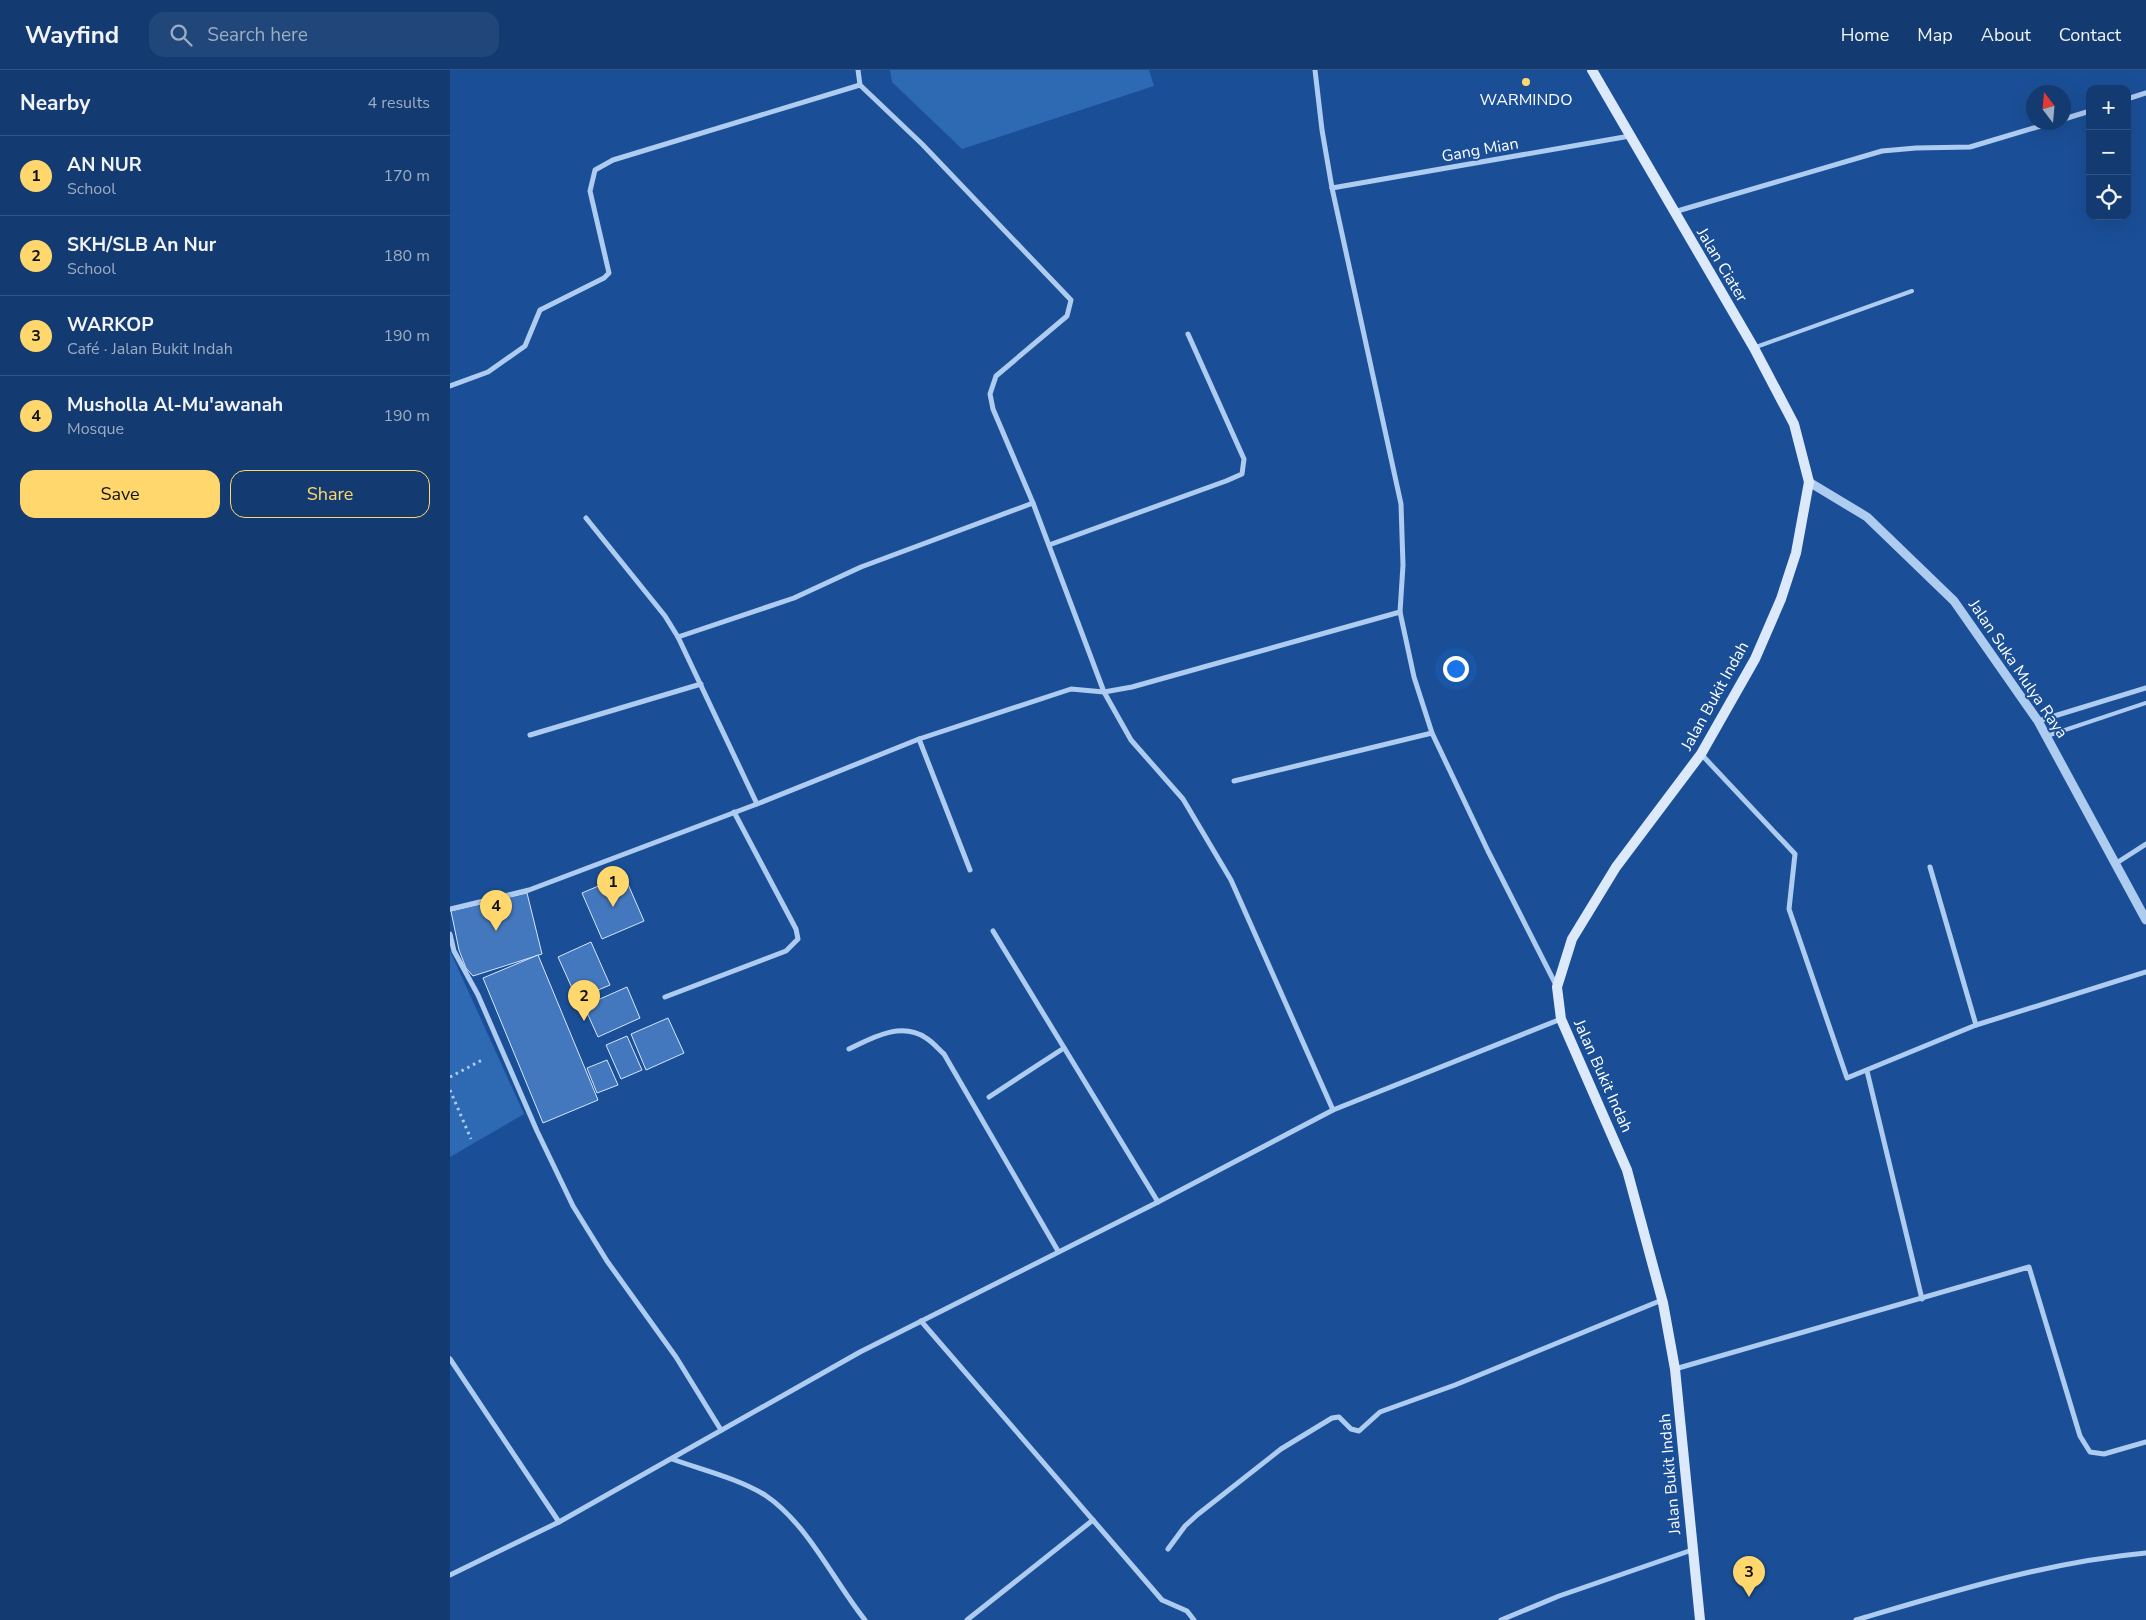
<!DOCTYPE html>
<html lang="en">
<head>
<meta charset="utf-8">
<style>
	:root { --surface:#143b71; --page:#214679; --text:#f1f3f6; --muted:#9dadc3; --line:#335584; --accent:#ffd76d }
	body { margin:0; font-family:"Nunito Sans",sans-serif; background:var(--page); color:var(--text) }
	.controls { position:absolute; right:15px; top:15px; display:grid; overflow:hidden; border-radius:10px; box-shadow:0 5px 20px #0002 }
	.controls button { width:45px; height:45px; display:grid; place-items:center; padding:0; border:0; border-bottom:1px solid var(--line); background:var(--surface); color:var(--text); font:25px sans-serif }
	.compass { position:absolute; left:1576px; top:15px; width:45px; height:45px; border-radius:50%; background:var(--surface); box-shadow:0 5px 20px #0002; rotate:344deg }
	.you { position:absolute; left:1005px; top:598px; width:18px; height:18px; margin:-12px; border:4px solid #fff; border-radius:50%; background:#1a73e8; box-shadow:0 0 0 8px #1a73e833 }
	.badge { display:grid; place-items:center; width:32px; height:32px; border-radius:50%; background:var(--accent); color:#111; font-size:16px; font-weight:700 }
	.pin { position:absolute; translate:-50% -41px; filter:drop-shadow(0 1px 2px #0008) }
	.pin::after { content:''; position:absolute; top:26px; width:18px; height:15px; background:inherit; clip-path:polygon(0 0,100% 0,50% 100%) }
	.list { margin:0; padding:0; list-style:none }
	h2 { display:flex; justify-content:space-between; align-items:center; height:65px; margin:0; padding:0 20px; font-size:21px }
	h2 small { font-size:16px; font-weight:400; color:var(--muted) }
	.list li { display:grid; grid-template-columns:32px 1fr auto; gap:15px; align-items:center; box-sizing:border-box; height:80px; padding:0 20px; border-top:1px solid var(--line) }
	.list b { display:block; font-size:19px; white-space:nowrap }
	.list p { margin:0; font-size:16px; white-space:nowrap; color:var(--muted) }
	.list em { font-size:16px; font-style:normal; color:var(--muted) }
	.actions { display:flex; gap:10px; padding:15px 20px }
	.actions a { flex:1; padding:11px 0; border:1px solid var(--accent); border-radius:15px; text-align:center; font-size:18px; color:var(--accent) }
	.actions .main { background:var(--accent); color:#111 }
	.icon { flex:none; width:28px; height:28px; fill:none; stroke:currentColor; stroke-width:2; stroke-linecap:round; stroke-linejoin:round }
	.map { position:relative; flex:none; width:1696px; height:1550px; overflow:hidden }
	header { display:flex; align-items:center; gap:30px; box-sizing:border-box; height:70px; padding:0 25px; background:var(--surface); border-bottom:1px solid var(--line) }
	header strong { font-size:24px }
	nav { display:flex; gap:28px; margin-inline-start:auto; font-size:18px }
	.search { width:350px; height:45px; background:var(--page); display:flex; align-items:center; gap:12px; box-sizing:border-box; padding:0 18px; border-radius:15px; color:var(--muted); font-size:19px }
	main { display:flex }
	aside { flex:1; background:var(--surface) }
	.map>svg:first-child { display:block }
	.green { fill:#2e69b4 }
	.building { fill:#4478be; stroke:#d5e6fb }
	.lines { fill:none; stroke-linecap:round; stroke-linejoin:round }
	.path { stroke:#aecbf0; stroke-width:3; stroke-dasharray:2.5 4; stroke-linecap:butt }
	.service { stroke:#aecbf0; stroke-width:4 }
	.minor { stroke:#aecbf0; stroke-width:5 }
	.tertiary { stroke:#aecbf0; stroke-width:9 }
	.secondary { stroke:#dce9fb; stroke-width:10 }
	.poi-dot { fill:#ffd76d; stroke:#1a4f97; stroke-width:2 }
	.labels { text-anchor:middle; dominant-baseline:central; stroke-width:4; stroke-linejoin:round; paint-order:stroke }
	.poi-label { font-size:16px; fill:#fff; stroke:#1a4f97 }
	.street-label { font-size:16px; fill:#fff; stroke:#1a4f97 }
</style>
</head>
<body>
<header>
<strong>Wayfind</strong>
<div class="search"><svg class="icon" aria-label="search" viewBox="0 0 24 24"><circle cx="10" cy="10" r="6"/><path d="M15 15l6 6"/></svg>Search here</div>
<nav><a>Home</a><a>Map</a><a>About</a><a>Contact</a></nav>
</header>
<main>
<aside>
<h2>Nearby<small>4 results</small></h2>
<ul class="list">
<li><span class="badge">1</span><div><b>AN NUR</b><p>School</p></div><em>170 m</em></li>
<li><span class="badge">2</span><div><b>SKH/SLB An Nur</b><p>School</p></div><em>180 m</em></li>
<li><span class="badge">3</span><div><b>WARKOP</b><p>Café · Jalan Bukit Indah</p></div><em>190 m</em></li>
<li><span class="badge">4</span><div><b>Musholla Al-Mu'awanah</b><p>Mosque</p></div><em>190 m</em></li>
</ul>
<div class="actions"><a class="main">Save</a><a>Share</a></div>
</aside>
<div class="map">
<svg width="1696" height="1550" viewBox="0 0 1696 1550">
	<rect width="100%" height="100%" fill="#1a4f97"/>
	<!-- green -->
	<g class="green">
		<path d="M440,0h259l5,16 -192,63 -70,-67z"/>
		<path d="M0,881l74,163 -74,43z"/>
	</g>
	<!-- building -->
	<g class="building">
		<path d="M174,805l20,46 -42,18 -20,-46z"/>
		<path d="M77,823l15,61 -69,22 -7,-8 -7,-18 -8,-39z"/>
		<path d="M141,872l19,43 -33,14 -19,-42z"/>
		<path d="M88,885l60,145 -55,23 -60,-145z"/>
		<path d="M177,917l13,31 -42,19 -14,-31z"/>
		<path d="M218,948l16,35 -38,17 -15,-36z"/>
		<path d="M177,966l15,34 -21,9 -15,-34z"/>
		<path d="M157,990l11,25 -21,8 -10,-25z"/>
	</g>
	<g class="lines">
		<!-- path -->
		<g class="path">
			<path d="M0,1007l34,-18"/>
			<path d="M0,1020l21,49"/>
		</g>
		<!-- service -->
		<g class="service">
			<path d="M1306,277l156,-56"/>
			<path d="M1597,666l99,-33"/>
		</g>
		<!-- minor -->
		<g class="minor">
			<path d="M408,0l2,15"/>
			<path d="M865,0l7,60 10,58 69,316 2,61 -3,47 14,65 18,56 56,118 68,134"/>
			<path d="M1677,29l19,-6"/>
			<path d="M1614,49l26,-8"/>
			<path d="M882,118l298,-52"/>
			<path d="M1224,142l208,-61 34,-3 54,-1 84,-25"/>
			<path d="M0,316l38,-14 37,-26 15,-36 64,-32 5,-5 -19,-82 5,-21 18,-10 247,-75"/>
			<path d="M136,448l79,98 13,21 116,-39 67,-31 172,-64"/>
			<path d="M599,475l177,-64 16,-7 2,-15 -56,-125"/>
			<path d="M228,567l79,167"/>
			<path d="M1588,651l108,-33"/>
			<path d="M80,665l171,-51"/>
			<path d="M469,669l51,131"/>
			<path d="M1251,684l94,100 -6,55 58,169 129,-53 170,-53"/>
			<path d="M784,711l198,-48"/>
			<path d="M1665,794l31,-20"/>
			<path d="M1480,797l46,158"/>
			<path d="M0,839l79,-19 228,-86 162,-65 152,-50 33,3 28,-5 268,-75"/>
			<path d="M543,861l165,271"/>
			<path d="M0,864l4,17 24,44 59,136 36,75 34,55 69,96 45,73"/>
			<path d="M215,927l121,-46 12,-12 -2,-10 -62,-117"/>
			<path d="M399,979c23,-11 52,-28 77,-11 7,4 12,11 18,16l114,197"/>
			<path d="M1417,1001l55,228"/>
			<path d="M539,1027l75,-49"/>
			<path d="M883,1040l228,-91"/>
			<path d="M471,1251l241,279 25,11 7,9"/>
			<path d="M0,1289l109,163"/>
			<path d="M1225,1299l354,-102 51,169 10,16 14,2 42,-12"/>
			<path d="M222,1389c30,11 65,19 93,36 43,29 68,85 100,125"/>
			<path d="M718,1479l17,-23 12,-11 84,-66 51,-31 7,-1 12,12 8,2 21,-19 75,-27 207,-85"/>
			<path d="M0,1505l109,-53 301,-170 298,-150 175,-92 -102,-230 -48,-81 -52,-59 -27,-48 -71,-189 -40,-94 -3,-15 6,-18 71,-60 4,-16 -149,-156 -62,-59"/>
			<path d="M517,1550l126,-100"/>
			<path d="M1051,1550l58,-24 133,-46"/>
			<path d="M1406,1550c95,-28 191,-58 290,-67"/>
		</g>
		<!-- tertiary -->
		<path class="tertiary" d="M1359,412l58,35 87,84 84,120 108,199"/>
		<!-- secondary -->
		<path class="secondary" d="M1142,0l162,278 40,76 15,58 -13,71 -15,46 -26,60 -54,95 -85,113 -44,72 -15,48 4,32 66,151 36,133 12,66 25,251"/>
	</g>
	<!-- markers -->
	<circle class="poi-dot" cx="1076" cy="12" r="5"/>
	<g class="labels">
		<!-- poi labels -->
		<g class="poi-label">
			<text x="1076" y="30">WARMINDO</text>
		</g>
		<!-- street labels -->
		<g class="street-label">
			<text transform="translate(1030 80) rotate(-10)">Gang Mian</text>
			<text transform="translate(1272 195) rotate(59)">Jalan Ciater</text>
			<text transform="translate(1568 599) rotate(56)">Jalan Suka Mulya Raya</text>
			<text transform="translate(1265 626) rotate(-61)">Jalan Bukit Indah</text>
			<text transform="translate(1153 1006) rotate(66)">Jalan Bukit Indah</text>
			<text transform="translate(1220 1404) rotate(-95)">Jalan Bukit Indah</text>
		</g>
	</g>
</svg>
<div class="controls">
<button>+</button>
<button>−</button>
<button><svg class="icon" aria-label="locate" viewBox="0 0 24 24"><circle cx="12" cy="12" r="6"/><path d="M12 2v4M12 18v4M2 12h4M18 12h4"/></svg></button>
</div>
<svg class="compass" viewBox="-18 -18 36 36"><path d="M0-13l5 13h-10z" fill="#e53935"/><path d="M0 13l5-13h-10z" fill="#9dadc3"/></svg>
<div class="you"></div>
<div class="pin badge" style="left:163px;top:837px">1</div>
<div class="pin badge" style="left:134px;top:951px">2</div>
<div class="pin badge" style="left:1299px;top:1527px">3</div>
<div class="pin badge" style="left:46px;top:861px">4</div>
</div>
</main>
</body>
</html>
